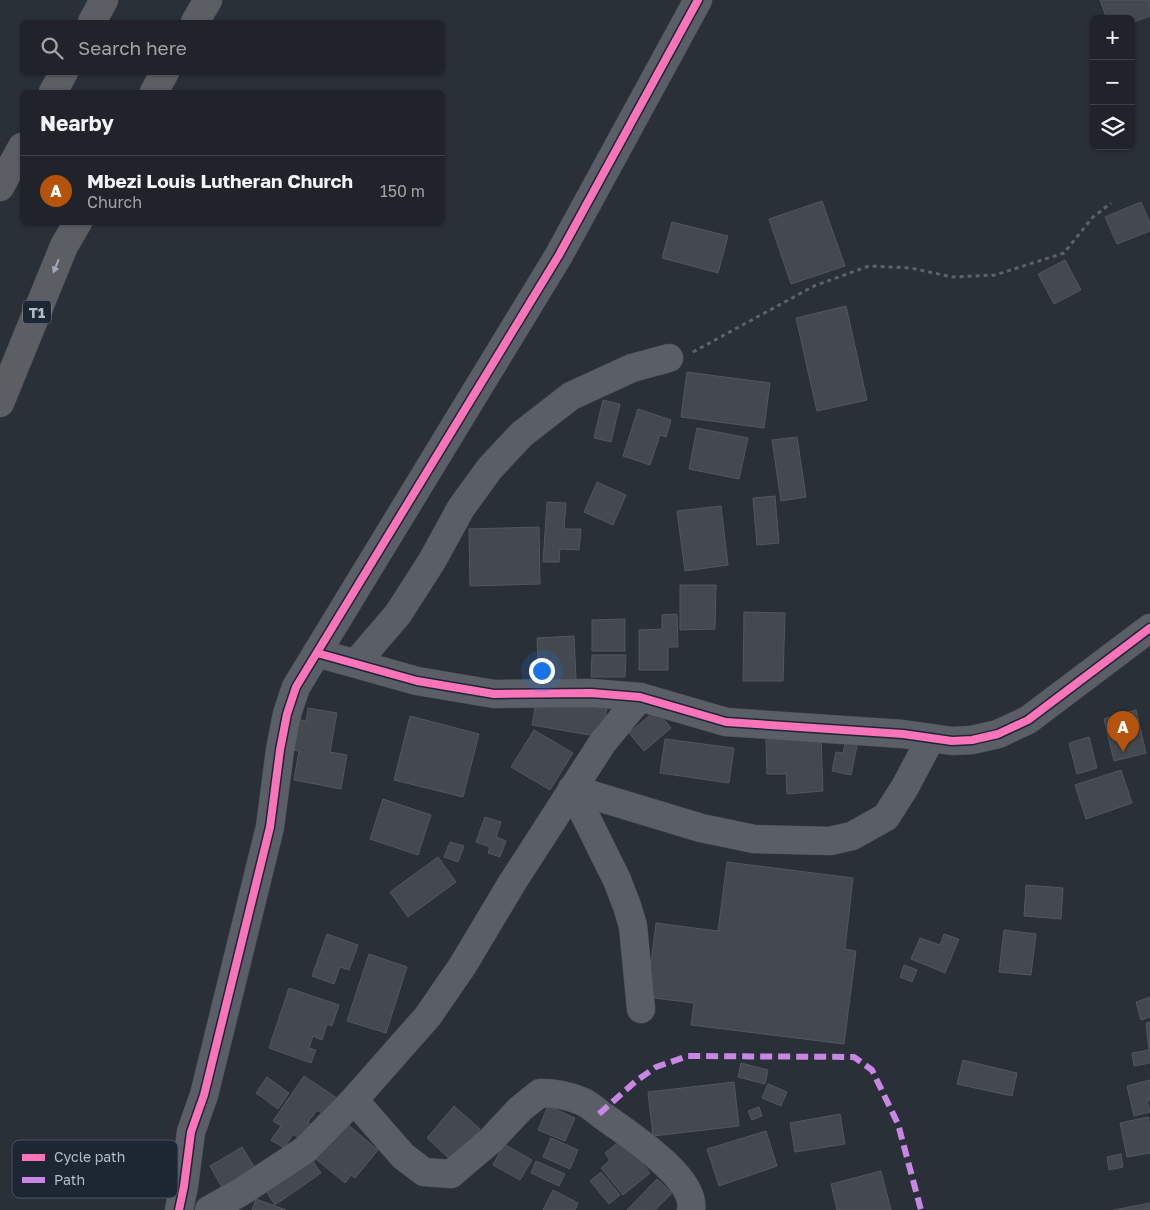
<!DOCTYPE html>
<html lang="en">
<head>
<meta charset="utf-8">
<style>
	:root { --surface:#20242a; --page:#282c32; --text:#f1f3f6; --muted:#a2a4a8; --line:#3d4147; --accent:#b45309 }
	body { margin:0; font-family:"Golos Text",sans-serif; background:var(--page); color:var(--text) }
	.controls { position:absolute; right:15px; top:15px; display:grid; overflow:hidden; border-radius:8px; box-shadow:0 1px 4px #0004 }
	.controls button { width:45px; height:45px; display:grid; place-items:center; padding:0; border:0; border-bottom:1px solid var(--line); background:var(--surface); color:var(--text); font:25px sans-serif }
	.you { position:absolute; left:541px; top:670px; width:18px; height:18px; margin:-12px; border:4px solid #fff; border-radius:50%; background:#1a73e8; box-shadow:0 0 0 8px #1a73e833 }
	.badge { display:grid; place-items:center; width:32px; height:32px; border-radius:50%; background:var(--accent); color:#fff; font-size:16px; font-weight:700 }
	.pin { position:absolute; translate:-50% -41px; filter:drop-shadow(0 1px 2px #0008) }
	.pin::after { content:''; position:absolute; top:26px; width:18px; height:15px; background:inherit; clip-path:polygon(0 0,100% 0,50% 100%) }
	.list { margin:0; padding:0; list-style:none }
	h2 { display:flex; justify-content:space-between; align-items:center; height:65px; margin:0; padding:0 20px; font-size:21px }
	h2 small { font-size:16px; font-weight:400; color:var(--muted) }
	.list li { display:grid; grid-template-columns:32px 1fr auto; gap:15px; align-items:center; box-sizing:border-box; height:70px; padding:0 20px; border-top:1px solid var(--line) }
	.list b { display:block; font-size:19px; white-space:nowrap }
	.list p { margin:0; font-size:16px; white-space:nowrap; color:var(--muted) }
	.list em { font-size:16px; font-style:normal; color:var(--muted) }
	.icon { flex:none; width:28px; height:28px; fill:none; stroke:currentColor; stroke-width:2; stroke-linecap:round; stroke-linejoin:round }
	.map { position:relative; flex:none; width:1150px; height:1210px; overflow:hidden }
	.search { position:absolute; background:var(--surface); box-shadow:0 1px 4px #0004; left:20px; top:20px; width:425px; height:55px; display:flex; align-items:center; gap:12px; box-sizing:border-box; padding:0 18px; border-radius:8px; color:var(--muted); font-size:19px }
	.panel { position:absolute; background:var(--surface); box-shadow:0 1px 4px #0004; left:20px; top:90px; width:425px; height:135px; border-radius:8px }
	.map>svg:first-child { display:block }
	.building { fill:#444950; stroke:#52575f }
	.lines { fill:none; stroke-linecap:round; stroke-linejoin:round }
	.minor-casing { stroke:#484c53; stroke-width:29 }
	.trunk-casing { stroke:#474c53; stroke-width:29 }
	.path { stroke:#5d636a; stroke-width:3; stroke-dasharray:4 4; stroke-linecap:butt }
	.minor { stroke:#5a5e66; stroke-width:28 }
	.trunk { stroke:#5b5f64; stroke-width:28 }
	.quiet { stroke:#c787e3; stroke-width:6; stroke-dasharray:12 6; stroke-linecap:butt }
	.cycleway-casing { stroke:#1d2633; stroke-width:11 }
	.cycleway { stroke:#fb73b8; stroke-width:8 }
	.oneway { fill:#a2a9b5 }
	.labels { text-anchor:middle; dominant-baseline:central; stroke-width:5; stroke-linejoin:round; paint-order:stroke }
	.shield { fill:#1d2633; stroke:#878f9c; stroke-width:1 }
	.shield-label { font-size:14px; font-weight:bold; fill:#b4bcc9 }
	.key { fill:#1d2633; stroke:#4a5360; stroke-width:1 }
	.key-label { font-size:14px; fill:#b4bcc9 }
</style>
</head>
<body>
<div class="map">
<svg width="1150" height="1210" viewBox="0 0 1150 1210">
	<rect width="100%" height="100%" fill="#2a3038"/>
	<!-- building -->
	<g class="building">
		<path d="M1100,0h50v16l-19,7v-4h-24z"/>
		<path d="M822,201l23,65 -54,18 -22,-65z"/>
		<path d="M1141,202l9,21v8l-33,13 -12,-27z"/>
		<path d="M672,222l56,14 -10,37 -56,-15z"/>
		<path d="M1065,260l16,30 -27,14 -16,-30z"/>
		<path d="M846,306l21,94 -50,11 -21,-93z"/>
		<path d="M687,372l83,11 -6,45 -83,-11z"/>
		<path d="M603,400l17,4 -9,38 -17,-4z"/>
		<path d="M638,409l33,11 -5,17 -6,-2 -10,30 -27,-9z"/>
		<path d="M697,428l51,10 -9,41 -50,-10z"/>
		<path d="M797,437l9,60 -25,4 -9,-61z"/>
		<path d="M597,482l29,13 -13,30 -29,-13z"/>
		<path d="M775,496l4,47 -22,2 -4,-47z"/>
		<path d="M547,502l19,1 -2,26h17l-2,21 -19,-1 -1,13h-16z"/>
		<path d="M721,506l7,59 -43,6 -8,-60z"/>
		<path d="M539,527l1,57 -70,2 -1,-57z"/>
		<path d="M680,585h36l-1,44 -35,1z"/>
		<path d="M744,612l41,1 -2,68h-40z"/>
		<path d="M677,614l1,33h-10v23h-29v-40l23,-1v-14z"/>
		<path d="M625,619v32h-33v-31z"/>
		<path d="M574,636l2,44 -37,2 -2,-44z"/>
		<path d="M592,655h34l-1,22h-34z"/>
		<path d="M537,696l70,12 -6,29 -69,-12z"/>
		<path d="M308,708l29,5 -7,39 17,3 -6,34 -47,-9 5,-29 -7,-1 5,-31 9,2z"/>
		<path d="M656,710l15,18 -27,23 -15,-18z"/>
		<path d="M1136,710l10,43 -32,8 -10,-42z"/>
		<path d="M410,716l69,18 -16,63 -69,-17z"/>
		<path d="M534,730l39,23 -23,37 -39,-23z"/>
		<path d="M847,734l12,2 -8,39 -19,-4 4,-19 7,1z"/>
		<path d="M821,737l2,54 -36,3 -1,-20h-19l-1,-34z"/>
		<path d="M1089,737l8,31 -20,6 -8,-31z"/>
		<path d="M665,739l69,9 -5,35 -69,-10z"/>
		<path d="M1121,770l11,33 -46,16 -11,-34z"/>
		<path d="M383,799l48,16 -13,40 -48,-16z"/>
		<path d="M485,817l16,5 -5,15 10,4 -6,16 -12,-4 2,-6 -14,-5z"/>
		<path d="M450,842l14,4 -6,16 -14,-5z"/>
		<path d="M438,857l18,25 -48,35 -18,-25z"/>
		<path d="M727,862l126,16 -8,71 11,2 -12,93 -153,-19 3,-22 -47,-6 9,-74 62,8z"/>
		<path d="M1026,885l37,3 -2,31 -37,-3z"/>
		<path d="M1004,930l32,4 -5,41 -32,-3z"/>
		<path d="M327,934l31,11 -9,25 -9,-3 -6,17 -22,-8z"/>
		<path d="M944,934l15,5 -14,34 -34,-14 9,-21 20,7z"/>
		<path d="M369,954l38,13 -21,66 -39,-12z"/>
		<path d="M904,965l13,5 -5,12 -12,-5z"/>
		<path d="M289,988l50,17 -7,21 -5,-2 -5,16 -9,-4 -4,12 7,2 -5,13 -42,-15z"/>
		<path d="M1150,997v20l-9,3 -5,-18z"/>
		<path d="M1150,1022v41l-16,3 -2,-13 17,-3 -3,-27z"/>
		<path d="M963,1060l54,13 -5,23 -55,-12z"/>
		<path d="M741,1063l27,7 -3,14 -27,-7z"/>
		<path d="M304,1076l33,22 -12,18 -8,-6 -9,12 5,4 -10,15 -10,-7 -9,14 -13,-8 10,-14 -8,-5z"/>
		<path d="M267,1077l22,16 -11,16 -22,-16z"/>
		<path d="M1150,1080v20l-3,1 3,11 -16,4 -7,-30z"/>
		<path d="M734,1082l5,44 -86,10 -5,-44z"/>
		<path d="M768,1084l19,8 -6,14 -19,-8z"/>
		<path d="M454,1106l26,23 -28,32 -25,-23z"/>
		<path d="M548,1106l27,12 -10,23 -27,-11z"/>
		<path d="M759,1107l3,9 -10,4 -4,-9z"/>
		<path d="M840,1114l5,30 -50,8 -5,-29z"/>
		<path d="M1148,1117l2,10v26l-23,4 -7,-34z"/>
		<path d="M341,1119l37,31 -23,28 -4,-3 -6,8 -34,-28z"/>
		<path d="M766,1131l11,35 -58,20 -12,-37z"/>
		<path d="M551,1138l27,12 -8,19 -27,-12z"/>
		<path d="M622,1139l28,34 -27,22 -22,-27 9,-8 -5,-7z"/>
		<path d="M504,1144l28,16 -12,20 -27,-15z"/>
		<path d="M242,1147l16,26 -33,20 -15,-27z"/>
		<path d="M1121,1154l2,13 -14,3 -2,-13z"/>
		<path d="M310,1157l11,16 -46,32 -11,-17z"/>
		<path d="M536,1161l29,13 -6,12 -28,-13z"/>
		<path d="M881,1171l10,39h-54l-6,-26z"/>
		<path d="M601,1172l19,23 -11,9 -19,-23z"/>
		<path d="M657,1179l15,14 -17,17h-28z"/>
		<path d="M553,1190l25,13 -3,7h-32z"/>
		<path d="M256,1199l30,11h-34z"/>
		<path d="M1150,1203v7h-36z"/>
	</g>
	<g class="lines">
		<defs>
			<g id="minor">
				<path d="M317,653l100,28 77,13 97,-1 49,4 86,25 177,12 49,7 20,-1 26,-6 30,-14 122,-92"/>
				<path d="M356,663l42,-49 34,-53 29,-53 29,-40 32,-34 49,-38 61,-28 37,-10"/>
				<path d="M572,789l129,39 53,11 76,2 22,-5 34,-19 19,-30 26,-49"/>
				<path d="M572,789l45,91 10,26 6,20 8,83"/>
				<path d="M354,1100l49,56 21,16 27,2 40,-34 29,-31 20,-16c15,0 27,2 41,8 9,3 17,12 25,17 23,17 91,60 85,92"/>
				<path d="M179,1210l5,-24 7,-54 13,-37 66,-268 10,-77 7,-36 9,-27 263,-432 139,-255"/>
				<path d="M209,1210l32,-18 64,-42 49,-50 74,-84 35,-51 49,-82 91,-141 37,-45"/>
			</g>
			<g id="trunk">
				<path d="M92,22l12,-22"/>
				<path d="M195,22l13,-22"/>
				<path d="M53,92l11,-20"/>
				<path d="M154,92l11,-20"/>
				<path d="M0,187l22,-40"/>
				<path d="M0,403l64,-157 14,-24"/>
			</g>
		</defs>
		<!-- minor casing -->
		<use href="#minor" class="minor-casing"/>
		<!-- trunk casing -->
		<use href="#trunk" class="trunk-casing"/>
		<!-- path -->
		<path class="path" d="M693,352l121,-66 55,-20 42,2 41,9 43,-2 69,-22 28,-35 19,-15"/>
		<!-- minor -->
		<use href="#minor" class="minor"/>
		<!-- trunk -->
		<use href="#trunk" class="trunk"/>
		<!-- quiet -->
		<path class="quiet" d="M599,1114l37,-33 20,-14 32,-11 166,1 18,13 26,54 23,86"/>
		<defs>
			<g id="cycleway">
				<path d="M317,653l100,28 77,13 97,-1 49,4 86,25 177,12 49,7 20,-1 26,-6 30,-14 122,-92"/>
				<path d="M179,1210l5,-24 7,-54 13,-37 66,-268 10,-77 7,-36 9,-27 263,-432 139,-255"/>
			</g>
		</defs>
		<!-- cycleway casing -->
		<use href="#cycleway" class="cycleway-casing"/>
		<!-- cycleway -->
		<use href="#cycleway" class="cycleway"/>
	</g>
	<!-- one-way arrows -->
	<defs><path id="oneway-solid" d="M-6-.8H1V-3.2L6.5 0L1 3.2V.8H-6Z" transform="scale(1.25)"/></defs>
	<use class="oneway" href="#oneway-solid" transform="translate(56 266) rotate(112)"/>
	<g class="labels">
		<!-- shield labels -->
		<rect class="shield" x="23" y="300.5" width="28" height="23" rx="4"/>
		<g class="shield-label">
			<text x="37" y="312">T1</text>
		</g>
	</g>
	<!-- legend -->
	<rect x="12" y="1140" width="166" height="58" rx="8" class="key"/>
	<rect x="22" y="1154" width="23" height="7" fill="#fb73b8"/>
	<rect x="22" y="1177" width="23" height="6" fill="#c787e3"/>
	<g class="key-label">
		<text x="54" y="1162">Cycle path</text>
		<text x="54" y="1185">Path</text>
	</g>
</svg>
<div class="controls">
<button>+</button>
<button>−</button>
<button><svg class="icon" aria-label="layers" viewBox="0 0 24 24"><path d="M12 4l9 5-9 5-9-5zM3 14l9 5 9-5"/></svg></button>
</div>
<div class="you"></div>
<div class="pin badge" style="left:1123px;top:752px">A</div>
<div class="search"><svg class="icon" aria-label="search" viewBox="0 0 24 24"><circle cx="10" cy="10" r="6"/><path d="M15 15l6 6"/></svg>Search here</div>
<section class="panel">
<h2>Nearby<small></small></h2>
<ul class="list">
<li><span class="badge">A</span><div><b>Mbezi Louis Lutheran Church</b><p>Church</p></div><em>150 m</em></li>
</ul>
</section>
</div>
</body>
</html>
